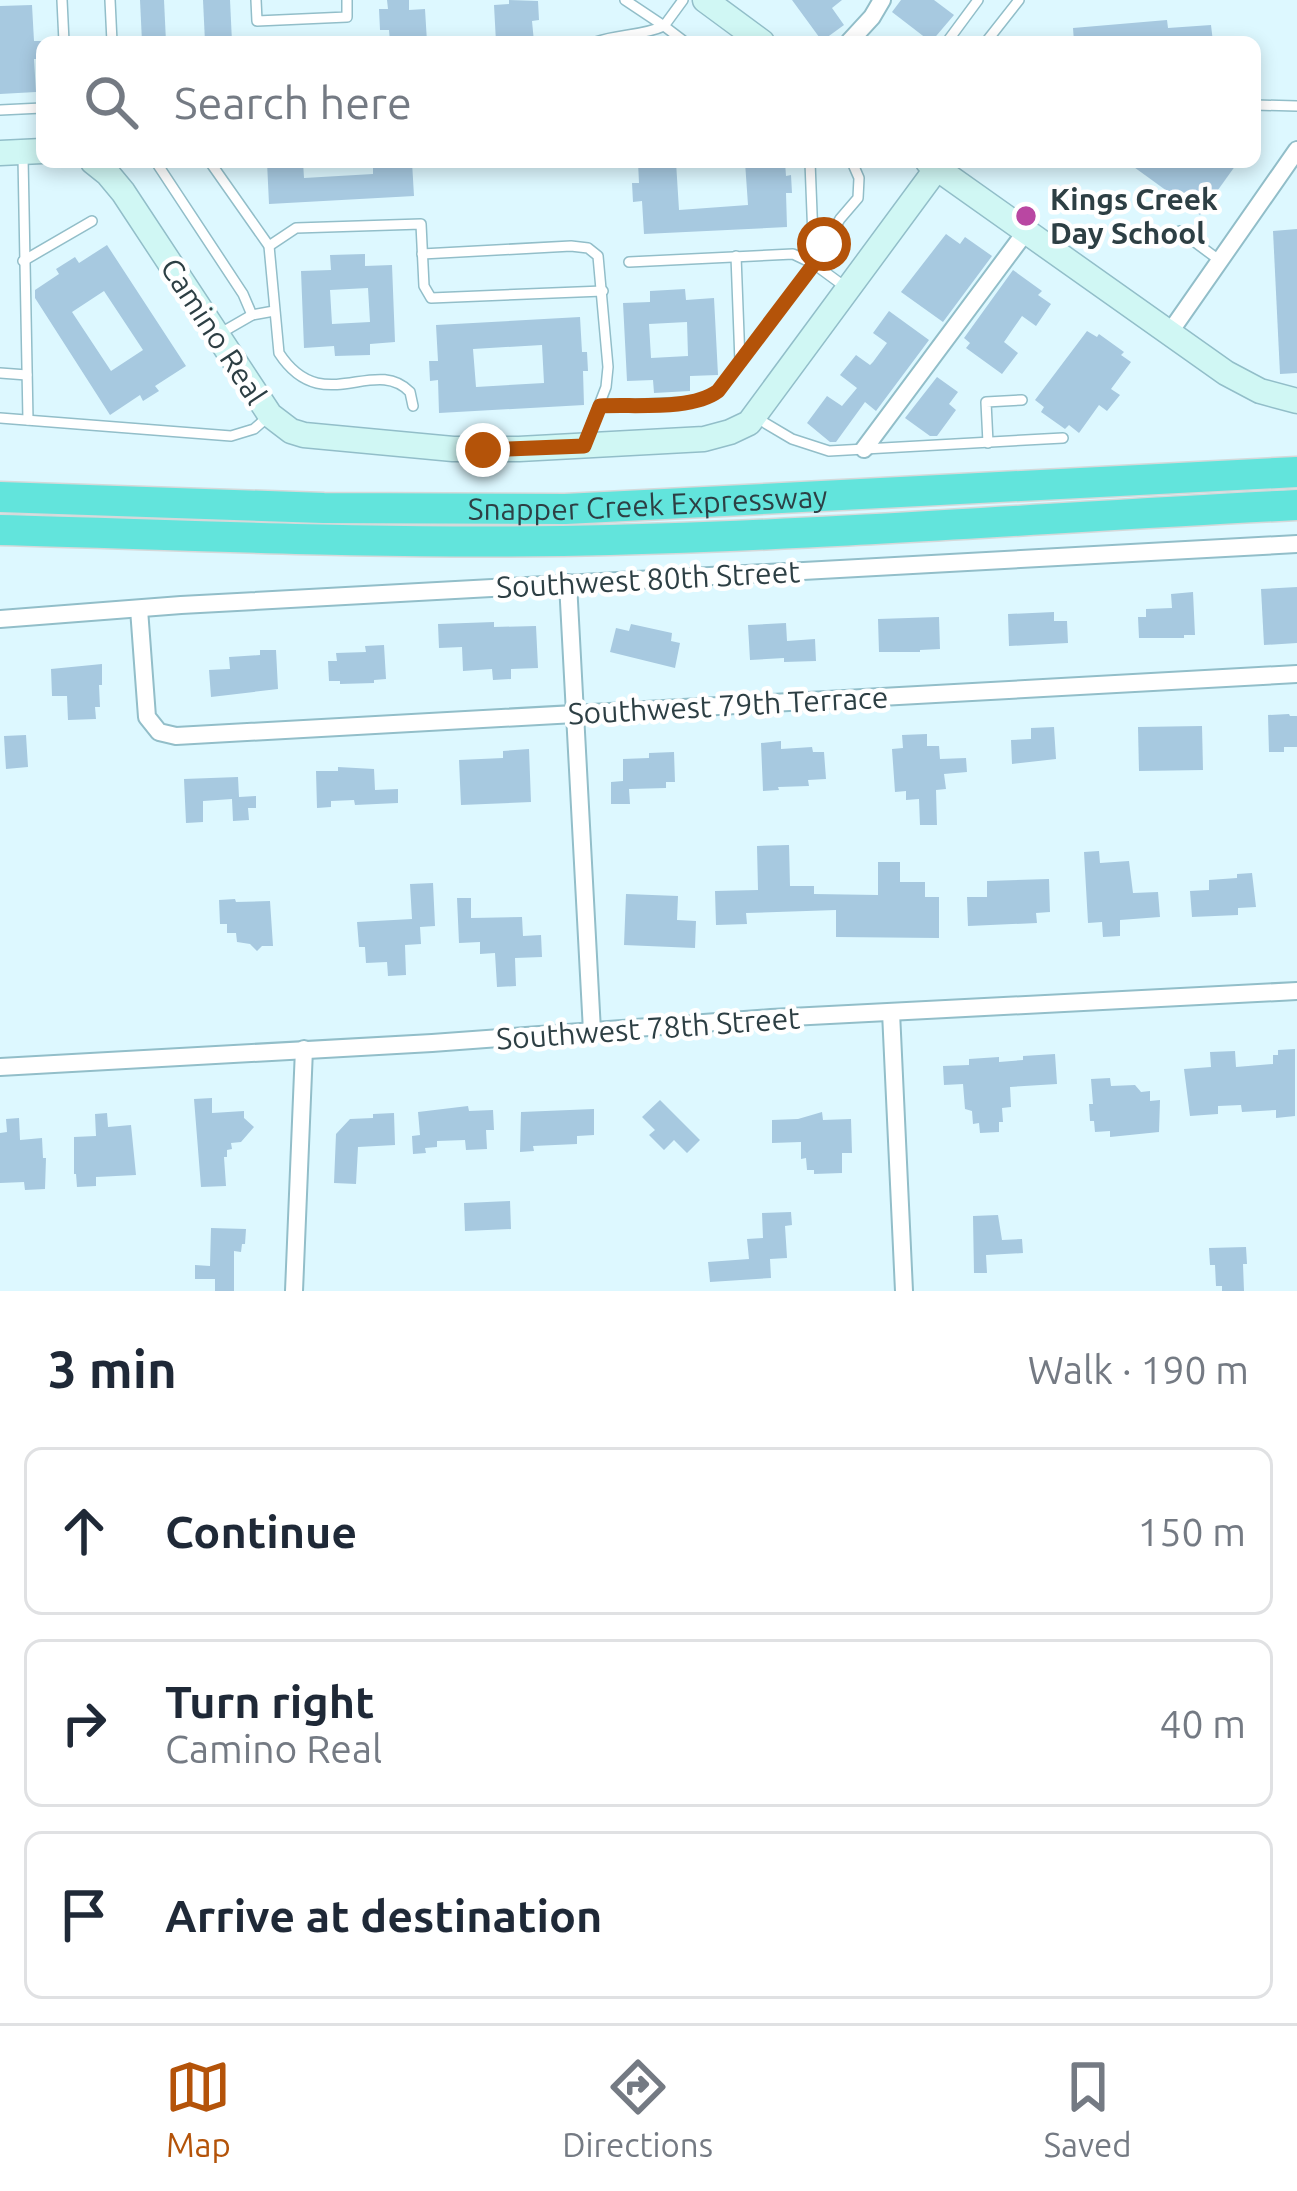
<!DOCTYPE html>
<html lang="en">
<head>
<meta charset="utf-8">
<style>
	:root { --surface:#fff; --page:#f6f6f7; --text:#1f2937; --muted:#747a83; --line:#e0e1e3; --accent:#b45309 }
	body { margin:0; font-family:Ubuntu,sans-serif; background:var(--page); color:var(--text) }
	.stop { position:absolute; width:36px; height:36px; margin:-27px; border:9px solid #b45309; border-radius:50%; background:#fff }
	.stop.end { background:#b45309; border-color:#fff; box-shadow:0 3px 12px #0008 }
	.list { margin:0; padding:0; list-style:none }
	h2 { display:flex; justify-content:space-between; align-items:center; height:156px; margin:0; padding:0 48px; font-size:51px }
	h2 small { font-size:39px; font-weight:400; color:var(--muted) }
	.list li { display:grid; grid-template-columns:78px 1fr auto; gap:36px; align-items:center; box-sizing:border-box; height:168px; margin:0 24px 24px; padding:0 24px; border:3px solid var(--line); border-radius:18px }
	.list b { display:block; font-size:45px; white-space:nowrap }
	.list p { margin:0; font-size:39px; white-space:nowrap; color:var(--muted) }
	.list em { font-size:39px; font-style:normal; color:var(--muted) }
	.icon { flex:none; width:66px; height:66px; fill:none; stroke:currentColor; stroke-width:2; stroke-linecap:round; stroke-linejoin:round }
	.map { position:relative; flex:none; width:1297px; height:1291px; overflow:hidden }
	.search { position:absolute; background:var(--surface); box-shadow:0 6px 18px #0003; left:36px; right:36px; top:36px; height:132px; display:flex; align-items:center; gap:30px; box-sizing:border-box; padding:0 42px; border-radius:18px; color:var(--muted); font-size:45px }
	.sheet { height:732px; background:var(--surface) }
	nav { display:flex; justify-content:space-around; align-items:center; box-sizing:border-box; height:168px; border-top:3px solid var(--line); background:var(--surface); font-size:33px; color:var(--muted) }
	nav a { display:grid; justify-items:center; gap:6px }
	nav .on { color:var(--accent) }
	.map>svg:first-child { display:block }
	.building { fill:#a7c9e0; fill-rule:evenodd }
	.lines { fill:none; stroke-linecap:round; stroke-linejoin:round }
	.lane-casing { stroke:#92bec9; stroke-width:12 }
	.street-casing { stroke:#92bec9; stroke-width:20 }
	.secondary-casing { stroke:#92bec9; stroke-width:27 }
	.highway-casing { stroke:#d5d9da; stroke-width:33 }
	.lane { stroke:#fff; stroke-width:9 }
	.street { stroke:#fff; stroke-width:16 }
	.secondary { stroke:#d0f7f4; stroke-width:24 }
	.highway { stroke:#62e4dc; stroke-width:30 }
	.route { stroke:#b45309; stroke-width:15 }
	.poi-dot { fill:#b947a2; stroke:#fff; stroke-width:4.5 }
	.labels { text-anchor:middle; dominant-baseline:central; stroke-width:9; stroke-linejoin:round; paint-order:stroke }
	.poi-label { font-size:30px; font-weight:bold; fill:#2d3f44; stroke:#fff; text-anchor:start }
	.street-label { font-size:30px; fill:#2d3f44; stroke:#fff }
</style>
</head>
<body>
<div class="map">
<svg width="1297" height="1291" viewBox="0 0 1297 1291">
	<rect width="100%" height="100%" fill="#ddf8ff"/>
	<!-- building -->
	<g class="building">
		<path d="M140,0h24l2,42h-24z"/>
		<path d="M203,0h27l2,42h-27z"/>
		<path d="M387,0h22v10l16,-1 2,33h-37l-1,-12h-9l-1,-21h9z"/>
		<path d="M509,0l29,1 1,19 -7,1 2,21h-38l-2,-37 15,-1z"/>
		<path d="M792,0h50l-10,8 12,17 -22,16z"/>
		<path d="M901,0h33l20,15 -23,27 -39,-30z"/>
		<path d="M32,5l2,36h8v18h-8l2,33 -36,2v-88z"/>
		<path d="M1167,20l1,8 43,-3 2,17h-139l-1,-14z"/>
		<path d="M267,162h36l1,16 69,-4v-12h39l2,34 -145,8z"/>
		<path d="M638,162h38l3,48 69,-5 -3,-43h40l1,14 5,-1 1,18h-6l1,34 -143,7 -2,-33 -9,1 -1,-19h7z"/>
		<path d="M1127,162h111l-38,53z"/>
		<path d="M1297,229v144l-17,1 -7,-143z"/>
		<path d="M946,234l14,10 5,-7 27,19 -49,66 -42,-30z"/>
		<path d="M107,245l79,121 -31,20 4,5 -16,10 -3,-6 -30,20 -75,-117v-8l24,-16 -3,-5 19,-12 4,6zM104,291l39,59 -32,21 -39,-59z"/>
		<path d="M365,254v12l27,-1 3,77 -25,2v11l-35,1 -1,-10 -30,2 -3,-77 30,-1 -1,-15zM368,288l2,34 -38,2 -2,-34z"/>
		<path d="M1013,270l29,21 -4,4 13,9 -15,22 -14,-10 -18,26 14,11 -16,21 -36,-26 4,-5 -6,-5z"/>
		<path d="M685,289l1,11 28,-2 4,77 -28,1v15l-36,2 -1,-13 -26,1 -4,-78 27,-1v-11zM687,322l1,34 -37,2 -2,-34z"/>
		<path d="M889,311l40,29 -53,71 -11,-9 -29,40h-6l-23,-19 20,-27 15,10 15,-18 -17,-13 16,-20 14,10 3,-3 14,-19 -14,-10z"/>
		<path d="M580,317l2,35h5l1,19h-5l1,34 -145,8 -1,-33 -8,1 -1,-20h9l-2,-36zM542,345l2,38 -68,4 -3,-38z"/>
		<path d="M1087,331l10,6 2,-3 25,18 -3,3 10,7 -20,27 9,6 -13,16 -8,-6 -20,28 -10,-8 -4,4 -24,-17 3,-5 -9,-7z"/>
		<path d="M937,377l21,15 -9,12 7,6 -19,26h-7l-25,-18z"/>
		<path d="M1297,587v56l-33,2 -3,-56z"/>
		<path d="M1193,592l2,43h-11v3h-45l-1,-21h8v-8l26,-1 -1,-14z"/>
		<path d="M1054,612v9h13l1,22 -59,3 -1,-32z"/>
		<path d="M939,617l1,32 -20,1v2h-41l-1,-33z"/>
		<path d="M494,622v5l42,-1 2,42 -27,1v10l-18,1 -1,-11 -29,2 -1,-24 -23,1 -1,-24z"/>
		<path d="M786,623l1,18 28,-2 1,22 -32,1v-4l-34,2 -2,-35z"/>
		<path d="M631,624l41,9 -1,8 9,2 -5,25 -65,-16 6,-24 13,3z"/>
		<path d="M384,645l2,34 -12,1v3l-34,1v-3h-11l-1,-20h9l-1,-8 30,-1 -1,-6z"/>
		<path d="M260,650h16l2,39 -67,8 -2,-27 21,-1 -1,-12 31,-2z"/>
		<path d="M102,664v21h-3l1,22h-5l1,12 -28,1 -1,-24h-15l-1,-27z"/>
		<path d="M1289,714l1,2h7v31h-13v5h-15l-1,-37z"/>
		<path d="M1202,726l1,44 -64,1 -1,-44z"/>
		<path d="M1054,727l2,32 -44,5 -1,-24 20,-1v-11z"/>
		<path d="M927,734v12h12l1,13 26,-1 1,14 -23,2 2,15 -10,1 1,35h-17l-1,-26 -13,1v-9l-11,1 -3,-43 11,-1 -1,-13z"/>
		<path d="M26,735l2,32 -22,2 -2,-33z"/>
		<path d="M781,741v8l31,-2 1,5h11l2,27 -18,1 1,6 -31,1 1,3 -16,1 -2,-48z"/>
		<path d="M529,749l2,53 -70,3 -2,-45 44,-2v-7z"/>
		<path d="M674,752l1,30h-9v6l-37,1 1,15h-19v-22l12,-1v-22l26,-1v-5z"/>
		<path d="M338,767l36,2 1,21 23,-1v14l-43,2 -1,-5 -23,1v6l-14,1 -1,-37h22z"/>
		<path d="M238,777l1,20 17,-1v12h-8l1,12 -16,1 -1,-22 -29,2v21l-17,1 -2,-44z"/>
		<path d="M789,845l1,41h24v8l64,1v-33h22v20h25v15h14v41l-103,-1v-27l-90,3 1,11 -31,1 -1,-34 43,-1 -1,-44z"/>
		<path d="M1099,851l1,12 29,-2 4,32 25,-1 2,25 -40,3v16l-17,1 -1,-15 -14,1 -4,-71z"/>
		<path d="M1252,873l4,34 -18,1v7l-46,2 -2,-26 19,-1v-10l28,-2v-4z"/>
		<path d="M1049,879l1,33 -14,1 1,10 -69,3 -1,-29h20v-16z"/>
		<path d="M433,883l2,43 -15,1 1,17 -16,1 1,30 -18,1 -1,-14 -21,1 -1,-16h-6l-2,-25 55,-3 -2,-35z"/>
		<path d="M626,894l52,2 -1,24 19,1 -1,27 -71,-3z"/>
		<path d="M457,898h14v20l51,-1 1,19 18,-1 1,22 -27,1 1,28 -19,1 -2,-34 -15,1v-12l-21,1z"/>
		<path d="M235,899l1,3 34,-1 3,45h-11l-5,5 -7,-7 -13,-2 -1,-9h-9v-9h-7l-1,-24z"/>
		<path d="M1295,1049v67l-19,2v-8l-34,2 -1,-7 -23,1v8l-28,2 -6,-47 27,-2 -1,-15 25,-1 1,16 37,-3v-9h5v-5z"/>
		<path d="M1055,1054l2,30 -47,3 1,20 -9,1 1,14h-4v10l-19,1 -1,-10 -6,1 -1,-13 -7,-2 -2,-25 -19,1 -1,-19 26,-1v-6l30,-2v5l24,-2v-4z"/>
		<path d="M1110,1078l1,8 24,-1 6,7 9,-1v10l10,-1 -1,32 -49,5v-6l-15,1 -1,-11h-4l-1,-17h4l-2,-25z"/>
		<path d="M212,1098v15l32,-2v7l10,9 -13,15 -10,1 1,6 -5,1v7h-3l2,29 -25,1 -7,-88z"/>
		<path d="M660,1100l40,40 -13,13 -13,-13 -10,10 -15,-15 6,-5 -13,-13z"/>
		<path d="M468,1106l1,5 24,-1 1,20h-8l1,19 -21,1 -1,-10 -28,1v6l-12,1 1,5 -13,1 -1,-18 8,-1 -2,-23z"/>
		<path d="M594,1109v26l-17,1v8l-44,2 1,5 -14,1 1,-40z"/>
		<path d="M822,1112l1,8 28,-1 1,34h-10v20l-28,1v-4h-7l-1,-12 -5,1v-17l-29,1v-23l26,-1z"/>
		<path d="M107,1113l1,14 23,-2 5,50 -40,2v9l-19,1 -1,-13h-2v-37l22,-1 -1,-22z"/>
		<path d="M394,1113l1,32 -37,2 -2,37 -22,-1 2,-49 14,-15 23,-1v-4z"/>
		<path d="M19,1118l1,22 22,-2 1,20h3l-1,31 -20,1 -1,-8 -24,1v-50l7,-1 -1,-13z"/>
		<path d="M510,1201l1,28 -46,2 -1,-28z"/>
		<path d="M791,1212l1,13 -7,1 2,32 -17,1 1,19 -61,4 -2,-20 41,-3 -2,-20 16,-1 -1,-25z"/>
		<path d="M998,1215l4,25 20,-1 1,14 -37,2 1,18h-13l-1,-57z"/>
		<path d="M211,1228l35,1 -1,15h-3l-1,8 -7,-1v40h-19v-12h-20v-14l15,1z"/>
		<path d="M1246,1247l1,17h-4l1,27h-22v-5h-6l-1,-21h-5l-1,-17z"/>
	</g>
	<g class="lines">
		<defs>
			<g id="lane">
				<path d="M62,0l2,42"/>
				<path d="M110,0l2,42"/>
				<path d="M256,0l1,21 90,-4v-17"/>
				<path d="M625,0l39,26"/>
				<path d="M683,0l-19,26 21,16"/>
				<path d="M596,42c22,-8 46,-6 68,-16"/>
				<path d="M947,42l31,-42"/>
				<path d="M986,42l33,-42"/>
				<path d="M1255,105l42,1"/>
				<path d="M0,110l42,-2"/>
				<path d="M23,157l5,263"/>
				<path d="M156,162l87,132 9,21"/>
				<path d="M210,162l59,84 10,107c43,66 95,2 131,39l3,14"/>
				<path d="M810,162l4,102 34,25"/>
				<path d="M1180,231l39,29"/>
				<path d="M269,246l27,-18 125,-4 3,62 7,12 172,-7"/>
				<path d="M422,254l149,-8 17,2 10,8 10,111 -2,20 -22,57"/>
				<path d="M736,256l4,106"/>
				<path d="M23,261l69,-40"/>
				<path d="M629,262l164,-8 21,10"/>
				<path d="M219,334l33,-19 22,-4"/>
				<path d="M0,373l27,2"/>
				<path d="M600,406l90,-4 11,-2 18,-9 95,-127 26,-45 18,-21 1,-20 -7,-16"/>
				<path d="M755,417l37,22 37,12 234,-13"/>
				<path d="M0,418l231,18 23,-7 16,-14"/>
				<path d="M988,443l-2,-41 36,-2"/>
			</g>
			<g id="street">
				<path d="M849,42l23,-25 10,-17"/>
				<path d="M1170,332l127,-182"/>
				<path d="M864,449l163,-219"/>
				<path d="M568,583l24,448"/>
				<path d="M139,609l8,108 12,15 17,4 1121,-62"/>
				<path d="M0,619l181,-14 1116,-61"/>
				<path d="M891,1012l13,279"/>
				<path d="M0,1067l432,-24 339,-25 526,-27"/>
				<path d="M294,1291l10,-242"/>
			</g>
			<g id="secondary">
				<path d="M705,0l57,42"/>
				<path d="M0,153l42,-2"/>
				<path d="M93,162l15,12 15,18 147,223 21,16 13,4 149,14h66l185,-10 26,-7 19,-9 188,-255"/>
				<path d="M928,162l298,211 34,18 37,10"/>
			</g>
			<g id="highway">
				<path id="s1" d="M0,497l324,11 241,1 732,-37"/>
				<path d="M0,530c188,5 375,14 563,11 244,-4 489,-24 734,-36"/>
			</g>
		</defs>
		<!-- lane casing -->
		<use href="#lane" class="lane-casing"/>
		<!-- street casing -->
		<use href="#street" class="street-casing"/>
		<!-- secondary casing -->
		<use href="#secondary" class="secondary-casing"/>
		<!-- highway casing -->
		<use href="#highway" class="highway-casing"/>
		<!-- lane -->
		<use href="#lane" class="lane"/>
		<!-- street -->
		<use href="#street" class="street"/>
		<!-- secondary -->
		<use href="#secondary" class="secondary"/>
		<!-- highway -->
		<use href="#highway" class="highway"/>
	</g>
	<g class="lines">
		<!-- route -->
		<path class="route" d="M483,450l101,-4 16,-40c34,-2 91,5 118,-15l96,-127 10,-20"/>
	</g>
	<!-- markers -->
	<circle class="poi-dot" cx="1026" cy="216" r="12"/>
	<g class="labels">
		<!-- poi labels -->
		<g class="poi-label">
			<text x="1050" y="199">Kings Creek<tspan x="1050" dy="34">Day School</tspan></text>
		</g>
		<!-- street labels -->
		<g class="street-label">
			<text transform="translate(214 331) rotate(57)">Camino Real</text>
			<text stroke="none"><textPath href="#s1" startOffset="648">Snapper Creek Expressway</textPath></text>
			<text transform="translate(648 579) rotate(-3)">Southwest 80th Street</text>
			<text transform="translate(728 705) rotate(-3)">Southwest 79th Terrace</text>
			<text transform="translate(648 1028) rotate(-4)">Southwest 78th Street</text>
		</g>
	</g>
</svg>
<div class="stop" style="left:824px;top:244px"></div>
<div class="stop end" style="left:483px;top:450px"></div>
<div class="search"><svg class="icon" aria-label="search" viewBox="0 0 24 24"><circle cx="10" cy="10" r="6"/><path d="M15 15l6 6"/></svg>Search here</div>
</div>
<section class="sheet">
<h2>3 min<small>Walk · 190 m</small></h2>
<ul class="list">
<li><svg class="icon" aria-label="ahead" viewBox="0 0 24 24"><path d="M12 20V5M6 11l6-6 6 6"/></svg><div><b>Continue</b></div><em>150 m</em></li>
<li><svg class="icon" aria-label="right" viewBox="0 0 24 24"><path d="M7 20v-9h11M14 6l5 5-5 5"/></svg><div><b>Turn right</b><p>Camino Real</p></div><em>40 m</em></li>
<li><svg class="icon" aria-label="arrive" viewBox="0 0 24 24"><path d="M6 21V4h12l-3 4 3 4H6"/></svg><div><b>Arrive at destination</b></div></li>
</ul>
</section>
<nav>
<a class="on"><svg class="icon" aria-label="map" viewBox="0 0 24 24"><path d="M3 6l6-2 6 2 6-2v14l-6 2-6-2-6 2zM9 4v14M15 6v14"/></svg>Map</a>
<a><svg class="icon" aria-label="directions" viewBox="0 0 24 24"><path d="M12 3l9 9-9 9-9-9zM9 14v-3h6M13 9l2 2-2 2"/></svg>Directions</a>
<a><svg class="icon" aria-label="saved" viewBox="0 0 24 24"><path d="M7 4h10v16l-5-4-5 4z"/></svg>Saved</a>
</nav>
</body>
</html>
